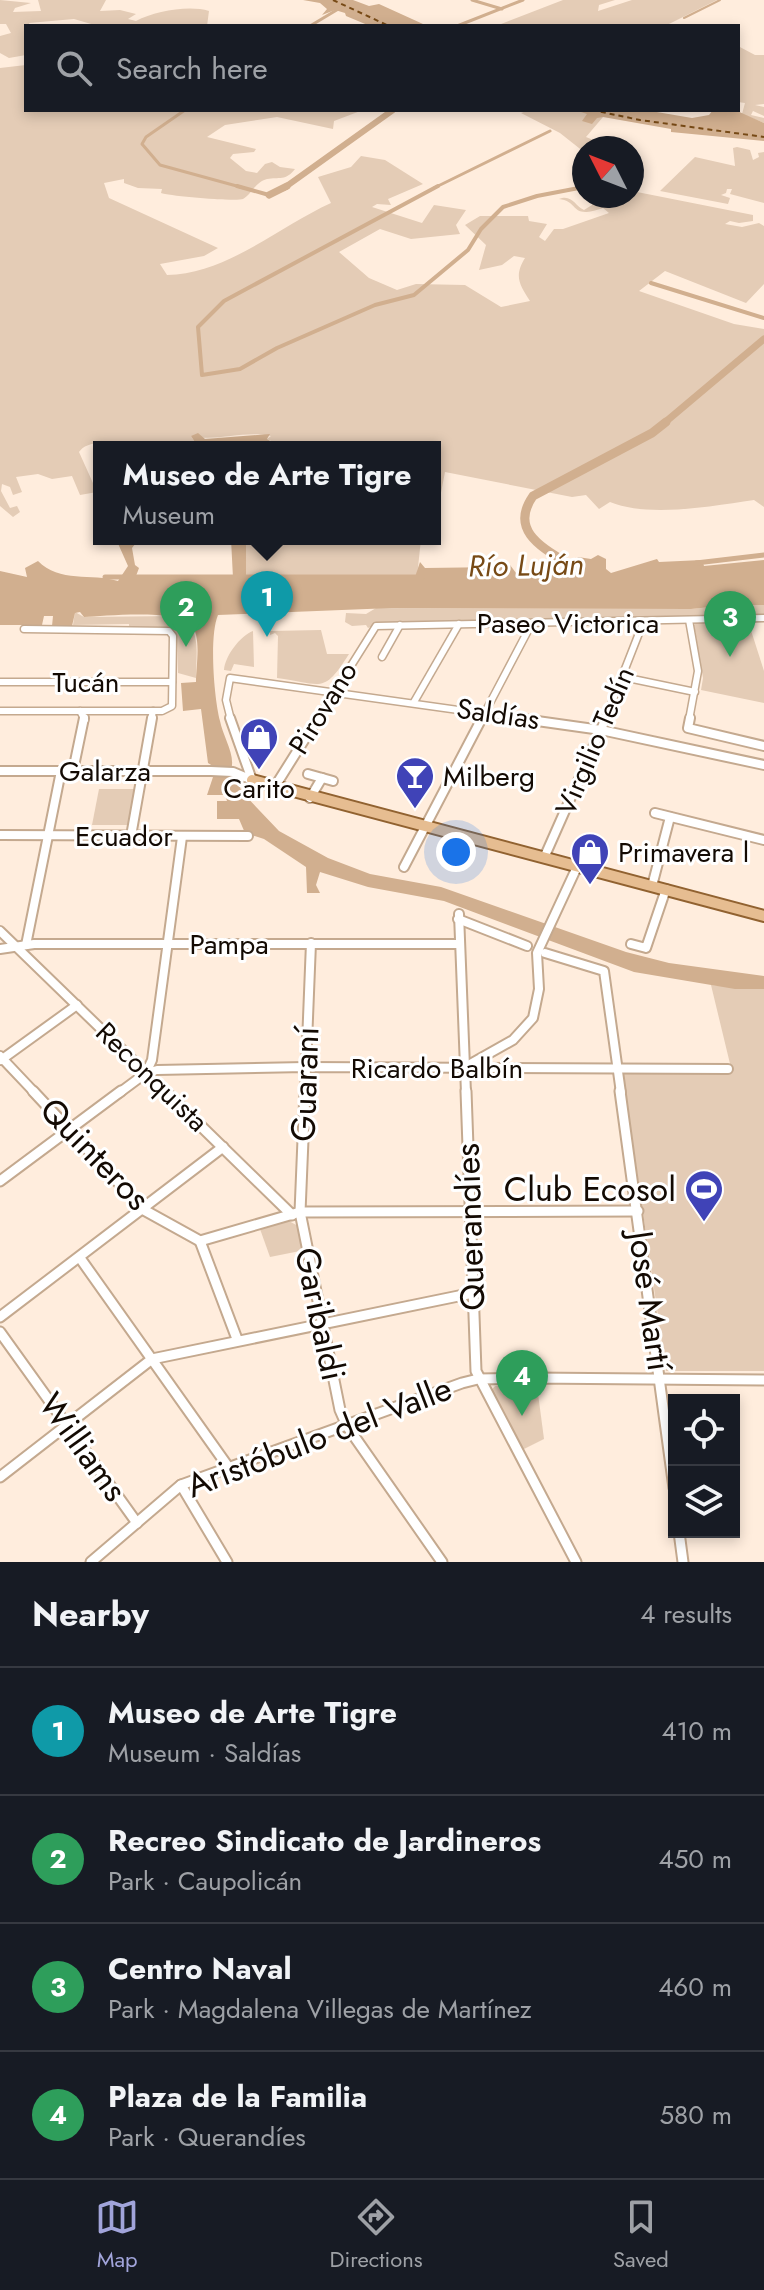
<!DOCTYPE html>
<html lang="en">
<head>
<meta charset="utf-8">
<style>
	:root { --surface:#171b24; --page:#20242c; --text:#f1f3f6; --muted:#9ea1a6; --line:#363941; --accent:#a1a4da }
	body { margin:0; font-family:Jost,sans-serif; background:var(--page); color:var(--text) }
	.controls { position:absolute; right:24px; bottom:24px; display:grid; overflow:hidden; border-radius:0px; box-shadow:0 4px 12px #0003 }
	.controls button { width:72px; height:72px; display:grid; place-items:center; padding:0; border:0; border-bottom:2px solid var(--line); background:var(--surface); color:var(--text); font:40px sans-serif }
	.compass { position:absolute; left:572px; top:136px; width:72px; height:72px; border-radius:50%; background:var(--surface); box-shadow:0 4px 12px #0003; rotate:312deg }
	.you { position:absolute; left:456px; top:852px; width:28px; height:28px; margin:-20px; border:6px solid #fff; border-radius:50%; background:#1a73e8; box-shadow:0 0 0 12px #1a73e833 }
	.badge { display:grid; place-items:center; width:52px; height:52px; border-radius:50%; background:var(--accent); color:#fff; font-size:26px; font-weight:700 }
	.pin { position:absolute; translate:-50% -66px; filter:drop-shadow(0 2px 4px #0008) }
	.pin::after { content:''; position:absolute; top:42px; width:28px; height:24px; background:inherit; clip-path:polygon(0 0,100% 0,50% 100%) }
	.popup { position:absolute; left:93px; top:441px; width:348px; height:104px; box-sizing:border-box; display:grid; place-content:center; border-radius:0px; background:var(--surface); filter:drop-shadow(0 2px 6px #0005); font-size:26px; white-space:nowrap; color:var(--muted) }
	.popup b { font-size:30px; color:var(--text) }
	.popup::after { content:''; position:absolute; left:50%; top:100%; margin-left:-16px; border:16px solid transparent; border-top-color:var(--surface) }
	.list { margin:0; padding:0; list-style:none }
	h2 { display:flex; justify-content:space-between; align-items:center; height:104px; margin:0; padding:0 32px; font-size:34px }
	h2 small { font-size:26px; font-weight:400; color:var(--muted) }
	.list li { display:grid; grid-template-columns:52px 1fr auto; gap:24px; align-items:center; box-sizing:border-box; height:128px; padding:0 32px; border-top:2px solid var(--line) }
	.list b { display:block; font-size:30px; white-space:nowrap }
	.list p { margin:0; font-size:26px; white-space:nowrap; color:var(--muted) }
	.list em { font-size:26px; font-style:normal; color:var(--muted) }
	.icon { flex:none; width:44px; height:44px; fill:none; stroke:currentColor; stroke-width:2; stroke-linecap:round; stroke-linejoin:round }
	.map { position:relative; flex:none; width:764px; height:1562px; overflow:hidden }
	.search { position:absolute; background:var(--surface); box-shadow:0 4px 12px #0003; left:24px; right:24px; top:24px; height:88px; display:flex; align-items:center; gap:20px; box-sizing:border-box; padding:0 28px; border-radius:0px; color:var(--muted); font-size:30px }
	.sheet { height:616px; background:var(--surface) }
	nav { display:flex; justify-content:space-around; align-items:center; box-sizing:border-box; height:112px; border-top:2px solid var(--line); background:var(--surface); font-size:22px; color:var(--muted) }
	nav a { display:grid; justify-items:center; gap:4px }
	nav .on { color:var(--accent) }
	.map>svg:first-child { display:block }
	.green { fill:#e4ccb6 }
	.water { fill:#d1af8f }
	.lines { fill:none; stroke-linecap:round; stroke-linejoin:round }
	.stream { stroke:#d1af8f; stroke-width:2 }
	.canal-far2 { stroke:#d1af8f; stroke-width:3 }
	.canal-far1 { stroke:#d1af8f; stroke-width:4 }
	.canal { stroke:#d1af8f; stroke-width:5 }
	.river-far2 { stroke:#d1af8f; stroke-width:6 }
	.river-far1 { stroke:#d1af8f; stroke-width:7 }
	.river { stroke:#d1af8f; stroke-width:9 }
	.ferry { stroke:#774a16; stroke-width:2; stroke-dasharray:5 4; stroke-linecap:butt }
	.minor-far2-casing { stroke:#c4a98f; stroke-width:9 }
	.minor-far1-casing { stroke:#c4a98f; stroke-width:12 }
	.minor-casing { stroke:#c4a98f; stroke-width:13 }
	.major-casing { stroke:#916230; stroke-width:14 }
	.minor-far2 { stroke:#fff; stroke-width:6 }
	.minor-far1 { stroke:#fff; stroke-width:8 }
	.minor { stroke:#fff; stroke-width:9 }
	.major { stroke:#e6bd91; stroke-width:10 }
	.labels { text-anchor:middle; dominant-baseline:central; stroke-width:6; stroke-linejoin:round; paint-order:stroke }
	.street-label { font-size:28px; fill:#130a03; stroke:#fff }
	.poi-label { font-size:28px; fill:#130a03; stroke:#fff; text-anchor:start }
	.water-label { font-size:30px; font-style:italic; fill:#774a16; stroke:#fff }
	.near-street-label { font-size:34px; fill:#130a03; stroke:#fff }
	.near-poi-label { font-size:34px; fill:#130a03; stroke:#fff; text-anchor:end }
</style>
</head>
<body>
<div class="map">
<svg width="764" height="1562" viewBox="0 0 764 1562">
	<rect width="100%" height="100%" fill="#ffeddd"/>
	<!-- green -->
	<g class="green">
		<path d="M0,0l31,3 -16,5 -2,4 28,-1 -3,-11h68l-6,11 20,-1 16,4 -8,5 8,2c19,-10 53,-16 73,-10l-2,15h-109l-24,-7 -45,4 1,3h-4v29l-17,3 -9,-5v-17l11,-3 -5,-9h-6z"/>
		<path d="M563,0h52l-16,5 -1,6 34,-11h85l-52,26h-169z"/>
		<path d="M738,46l17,9h9v49l-9,1 9,2v9l-11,-5 -2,4 13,3v5l-22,-9 3,-11 -7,-1z"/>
		<path d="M26,65v45h337l-29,11 -1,8 -56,-12 -52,8 -18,12 49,12 -2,3 -21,2 -3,4 16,13 11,2 8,-9 7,-2 8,5 15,2c-9,12 -16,8 -28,10 -12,3 -15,15 -24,20 -6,3 -74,-3 -82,-6l1,-4 -24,-1 -14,-5v-4l-20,4 5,15 109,50 -14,8 -44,8 7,11c60,-1 111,-48 164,-72l-13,-26 33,-10 10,-11 24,4 38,24 -35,15 3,6 -14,-1 -5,3 50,16 12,-18 32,5 -10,15 4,9 -49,5 -31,-10 -41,23 30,26 28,12 19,-6 49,1 36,22 29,-6c-11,-17 -16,-25 -5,-43l-11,-2 -12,9 -23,5 7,-25 -21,-20 15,-9h48l1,5 18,3 -8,13 6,4 9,-12h9l46,-16 -6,-5c-34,12 -23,-7 -44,-9 13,-5 16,7 25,11l8,-5 -1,-9h41v-5l121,24v6l-14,2 -9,-2 -5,3 17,3 17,-4 5,3v58l-18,19 -81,-32 -26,20 95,33 30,5v178l-10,-7c-42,6 -105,18 -144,2l-11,7 -13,-14 -14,2 -127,-25 -5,26 -5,1v-52h-208l41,-3 3,-3 -4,-2 4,-3c-27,-6 -54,6 -80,0l7,11h-85c-10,-6 -27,-5 -34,5l18,40 -17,3 -8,-19 -20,3 -14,-5 -22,3 6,15 -9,3 -3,-8 -8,-3 -1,7 9,17 7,-2 3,6 -7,5 -13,-11v-438z"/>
		<path d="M529,110h46l28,7 -17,20 19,8 -3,3h-18v4l-24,-19 -39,-20z"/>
		<path d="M737,147l13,3 3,10 6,-3 -1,-4 6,-1v51l-34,-9 2,-5h-5l-1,4 -5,2 9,3 -2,6 -68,-13 35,-34 40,9 -2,-18z"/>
		<path d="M242,539h179l-4,38 -149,2 -23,-1z"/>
		<path d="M731,605l4,5h5l-1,-5h25v11l-385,7 -11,5 -2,-3 -14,1 -7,-4 1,-9 20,1 10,-6 315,1z"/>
		<path d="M75,612l9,5 90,-1c29,8 22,37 22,62l-18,-5 -1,-37 -6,-7 -42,-1v-4l-56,1z"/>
		<path d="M748,621l16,50v32l-63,-13 2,-12 -9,-53 3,-3z"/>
		<path d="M321,630l6,24h22c-26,41 -26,30 -72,24l1,-42 -3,-3 -5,2v-4z"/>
		<path d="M253,631l1,36 -20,-3 -3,7 -7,-1c1,-14 16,-34 29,-39z"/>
		<path d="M99,789h36l-6,36h-37z"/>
		<path d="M711,985l53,4v382h-98l-43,-296 4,-3h105z"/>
		<path d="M287,1220l13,7 5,23 -35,7 -10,-28z"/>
		<path d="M495,1386h42l7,53 -22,11 -32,-58z"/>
	</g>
	<!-- water -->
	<g class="water">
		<path d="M303,0h50l16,6 10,-2 44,20 -53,2 -24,-10 -1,-3 -10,-3 -13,5 5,-6 -7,-6z"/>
		<path d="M575,110h70l47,8 17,-3 4,-5h22l29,13v18l-93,-9v-3l-68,-12 -6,1 -5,6 -10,-3 5,-7z"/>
		<path d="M198,433l7,6 65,-5 -3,5 5,3 -74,5 -7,-11z"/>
		<path d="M116,539h23l-7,9 3,17 4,3 -3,8 5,3 52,-3 40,2 -2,-39h11l4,4v35l169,-1 5,-15 5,6 74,-1 1,-6h7l9,12h50l1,-8 -9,-6 8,-1 8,5 4,-6 13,2 7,-4 8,4v10l5,4 46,-14 2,3 43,-2 2,6 60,-6v45h-25l2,5h-6l-4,-5 -40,4 -299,-1 -174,7c-9,21 -4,83 2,106 3,16 16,34 11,49l7,8 3,13 38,40 49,27 42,16 71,13 185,65 43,11 95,13v13h-29l-101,-17 -190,-71 -76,-14 -48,-15 -4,13 4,8h-13l-1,-26 -42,-28 -19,-6 -6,-14h-22v-18h10l-2,-6h-18l9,-27 -8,-5 -7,-54 -18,2 -2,-28 15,-1c0,-15 5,-42 -3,-55 -12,-19 -87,-11 -109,-10l-4,-5 -5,1 -3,13h-20l1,-10h-9l-2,9h-42v-54l27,6 -2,-9 13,-7c21,22 54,12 80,20l10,-15z"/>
	</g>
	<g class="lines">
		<!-- stream -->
		<path class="stream" d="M684,18l36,-18"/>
		<!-- canal-far2 -->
		<g class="canal-far2">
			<path d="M472,0l30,9"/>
			<path d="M310,26l30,-18"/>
			<path d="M457,26l66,-26"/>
			<path d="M185,110l-39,27 -4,7 18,21 84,23"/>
			<path d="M434,188l116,-57"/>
			<path d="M578,188l6,-1"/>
		</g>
		<!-- canal-far1 -->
		<g class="canal-far1">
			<path d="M237,186l32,9"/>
			<path d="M438,186l-214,115 -26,26 4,48 38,-6 37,-21 98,-43 39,-10 54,-45 13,-21 22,-22 34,-11 47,-9"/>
			<path d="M651,283l113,35"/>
		</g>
		<!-- canal -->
		<g class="canal">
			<path d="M696,563l68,-8"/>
			<path d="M105,577h317"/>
		</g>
		<!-- river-far2 -->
		<path class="river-far2" d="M284,188l109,-78"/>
		<!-- river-far1 -->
		<g class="river-far1">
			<path d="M269,195l18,-9"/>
			<path d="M663,424l101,-85"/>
		</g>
		<!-- river -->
		<path class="river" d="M572,566c-27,-17 -64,-34 -39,-70l119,-63 14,-11"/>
		<!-- ferry -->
		<g class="ferry">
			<path d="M333,0l56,26"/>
			<path d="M592,110l48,10 124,17"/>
		</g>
		<defs>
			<g id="minor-far2">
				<path d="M689,620l9,51 -9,49"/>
				<path d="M382,657l18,-32"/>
				<path d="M623,677l72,15"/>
				<path d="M0,682h172"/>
				<path d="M414,702l45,-78"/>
				<path d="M0,711h162l10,-5 1,-70 -4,-5 -145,-2"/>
				<path d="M80,711l5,9"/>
				<path d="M151,720l2,-9"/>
				<path d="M231,720l-5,-20 4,-22 300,42"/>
				<path d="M317,720l59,-94 388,-8"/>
				<path d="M481,720l51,-97"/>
				<path d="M605,720l38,-97"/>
			</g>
			<g id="minor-far1">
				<path d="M230,718l22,62"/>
				<path d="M516,718l85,12 163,35"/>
				<path d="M690,718l-2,10 76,18"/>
				<path d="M0,771h211l22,1 19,8"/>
				<path d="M73,771l11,-53"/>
				<path d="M308,774l25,7"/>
				<path d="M274,788l44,-70"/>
				<path d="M310,798l12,-20"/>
				<path d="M655,813l109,27"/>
				<path d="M0,835l248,1"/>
				<path d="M131,836l21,-118"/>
				<path d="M544,858l62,-140"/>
				<path d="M404,867l78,-149"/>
				<path d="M652,886l18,-69"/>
				<path d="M459,914l7,179"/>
				<path d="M458,919l69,27"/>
				<path d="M0,931l167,162"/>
				<path d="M631,944l15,4 20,-59"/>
				<path d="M26,945l35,-174"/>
				<path d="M0,949l34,-5h424"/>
				<path d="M545,953l59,18 17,122"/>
				<path d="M0,1056l35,37"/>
				<path d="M1,1060l76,-55"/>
				<path d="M465,1067l48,-27 20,-22 6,-29 -2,-36 40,-86"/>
				<path d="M146,1073l6,-13 30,-223"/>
				<path d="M119,1093l27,-20 11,-3 148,-3 423,2"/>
				<path d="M305,1093l6,-150"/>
			</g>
			<g id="minor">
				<path d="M33,1091l111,119 56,31 100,-29 338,-1"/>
				<path d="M165,1091l127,124"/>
				<path d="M305,1091l-5,121 40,198 7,16 95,136"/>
				<path d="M466,1091l10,280 100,191"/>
				<path d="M620,1091l54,397"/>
				<path d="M0,1181l121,-90"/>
				<path d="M200,1241l37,98"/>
				<path d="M80,1258l149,210"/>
				<path d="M0,1317l223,-170"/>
				<path d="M0,1332l137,191"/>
				<path d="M0,1477l152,-118 321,-66"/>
				<path d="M181,1485l46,77"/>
				<path d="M679,1532l4,30"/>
				<path d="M91,1562l90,-77 281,-102 16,-4 54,-1 232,2"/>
			</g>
			<path id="major" d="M252,780l512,136"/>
		</defs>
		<!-- minor-far2 casing -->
		<use href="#minor-far2" class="minor-far2-casing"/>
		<!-- minor-far1 casing -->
		<use href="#minor-far1" class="minor-far1-casing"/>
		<!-- minor casing -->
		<use href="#minor" class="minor-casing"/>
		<!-- major casing -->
		<use href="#major" class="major-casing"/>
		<!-- minor-far2 -->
		<use href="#minor-far2" class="minor-far2"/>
		<!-- minor-far1 -->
		<use href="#minor-far1" class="minor-far1"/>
		<!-- minor -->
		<use href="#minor" class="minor"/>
		<!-- major -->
		<use href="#major" class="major"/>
	</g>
	<!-- icons -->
	<defs>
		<symbol id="shop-pin" viewBox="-11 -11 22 30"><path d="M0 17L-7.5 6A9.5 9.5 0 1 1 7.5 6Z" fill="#4043b7" stroke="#fff"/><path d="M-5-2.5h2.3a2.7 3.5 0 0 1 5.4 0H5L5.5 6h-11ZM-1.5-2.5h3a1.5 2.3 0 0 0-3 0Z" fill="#fff"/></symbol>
		<symbol id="bar-pin" viewBox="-11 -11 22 30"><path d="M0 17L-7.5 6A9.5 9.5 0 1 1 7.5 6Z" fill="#4043b7" stroke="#fff"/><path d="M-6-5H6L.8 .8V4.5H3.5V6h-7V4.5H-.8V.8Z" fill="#fff"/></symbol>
		<symbol id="stadium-pin" viewBox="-11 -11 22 30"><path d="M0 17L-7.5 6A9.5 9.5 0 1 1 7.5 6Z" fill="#4043b7" stroke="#fff"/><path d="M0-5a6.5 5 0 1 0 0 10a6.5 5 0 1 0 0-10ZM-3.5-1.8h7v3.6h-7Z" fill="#fff"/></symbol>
	</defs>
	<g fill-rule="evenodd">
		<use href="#shop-pin" x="237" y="715" width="44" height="60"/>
		<use href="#bar-pin" x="393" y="754" width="44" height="60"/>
		<use href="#shop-pin" x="568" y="830" width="44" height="60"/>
		<use href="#stadium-pin" x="682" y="1167" width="44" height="60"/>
	</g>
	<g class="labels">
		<!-- street labels -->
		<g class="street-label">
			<text x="568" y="623">Paseo Victorica</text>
			<text x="86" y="682">Tucán</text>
			<text transform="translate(323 708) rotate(-58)">Pirovano</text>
			<text transform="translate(498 714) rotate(8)">Saldías</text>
			<text transform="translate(595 741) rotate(-67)">Virgilio Tedín</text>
			<text x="105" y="771">Galarza</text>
			<text x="124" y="836">Ecuador</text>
			<text x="229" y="944">Pampa</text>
			<text x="437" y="1068">Ricardo Balbín</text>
			<text transform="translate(152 1077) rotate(44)">Reconquista</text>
		</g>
		<!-- poi labels -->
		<g class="poi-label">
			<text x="443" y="776">Milberg</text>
			<text x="259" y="788" text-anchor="middle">Carito</text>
			<text x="618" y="852">Primavera l</text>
		</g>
		<!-- water labels -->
		<g class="water-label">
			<text transform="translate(526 565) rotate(-1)">Río Luján</text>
		</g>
		<!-- near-street labels -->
		<g class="near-street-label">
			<text transform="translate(305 1084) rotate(-88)">Guaraní</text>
			<text transform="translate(95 1154) rotate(46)">Quinteros</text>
			<text transform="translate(470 1227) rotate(-92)">Querandíes</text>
			<text transform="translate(650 1301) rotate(82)">José Martí</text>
			<text transform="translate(320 1314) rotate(78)">Garibaldi</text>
			<text transform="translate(319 1437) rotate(-21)">Aristóbulo del Valle</text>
			<text transform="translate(83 1447) rotate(54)">Williams</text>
		</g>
		<!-- near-poi labels -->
		<g class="near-poi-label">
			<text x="676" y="1189">Club Ecosol</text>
		</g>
	</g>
</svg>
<div class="controls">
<button><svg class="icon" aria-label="locate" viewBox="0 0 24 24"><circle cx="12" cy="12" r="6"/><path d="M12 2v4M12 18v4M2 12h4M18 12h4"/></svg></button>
<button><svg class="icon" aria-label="layers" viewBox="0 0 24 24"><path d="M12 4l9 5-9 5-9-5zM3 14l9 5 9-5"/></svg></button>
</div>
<svg class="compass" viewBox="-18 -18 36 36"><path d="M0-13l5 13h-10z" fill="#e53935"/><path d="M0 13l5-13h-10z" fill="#9ea1a6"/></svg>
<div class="you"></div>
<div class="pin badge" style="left:267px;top:637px;background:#0f9aa8">1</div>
<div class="popup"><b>Museo de Arte Tigre</b>Museum</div>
<div class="pin badge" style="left:186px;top:647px;background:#2e9e5b">2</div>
<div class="pin badge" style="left:730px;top:657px;background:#2e9e5b">3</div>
<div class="pin badge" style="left:522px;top:1416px;background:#2e9e5b">4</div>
<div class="search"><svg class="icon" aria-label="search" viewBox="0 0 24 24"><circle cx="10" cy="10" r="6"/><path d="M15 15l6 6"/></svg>Search here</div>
</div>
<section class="sheet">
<h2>Nearby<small>4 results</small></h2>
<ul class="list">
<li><span class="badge" style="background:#0f9aa8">1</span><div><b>Museo de Arte Tigre</b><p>Museum · Saldías</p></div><em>410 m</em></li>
<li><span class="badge" style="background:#2e9e5b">2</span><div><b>Recreo Sindicato de Jardineros</b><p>Park · Caupolicán</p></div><em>450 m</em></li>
<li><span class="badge" style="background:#2e9e5b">3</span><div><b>Centro Naval</b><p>Park · Magdalena Villegas de Martínez</p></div><em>460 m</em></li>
<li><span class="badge" style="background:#2e9e5b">4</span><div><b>Plaza de la Familia</b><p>Park · Querandíes</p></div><em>580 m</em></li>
</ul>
</section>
<nav>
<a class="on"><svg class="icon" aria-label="map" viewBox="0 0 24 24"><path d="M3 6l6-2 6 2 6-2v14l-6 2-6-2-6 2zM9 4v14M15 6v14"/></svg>Map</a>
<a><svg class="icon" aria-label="directions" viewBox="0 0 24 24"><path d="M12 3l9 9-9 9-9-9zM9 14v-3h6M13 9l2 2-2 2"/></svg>Directions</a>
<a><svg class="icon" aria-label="saved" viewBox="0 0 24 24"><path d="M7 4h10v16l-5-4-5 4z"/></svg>Saved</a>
</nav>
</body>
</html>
